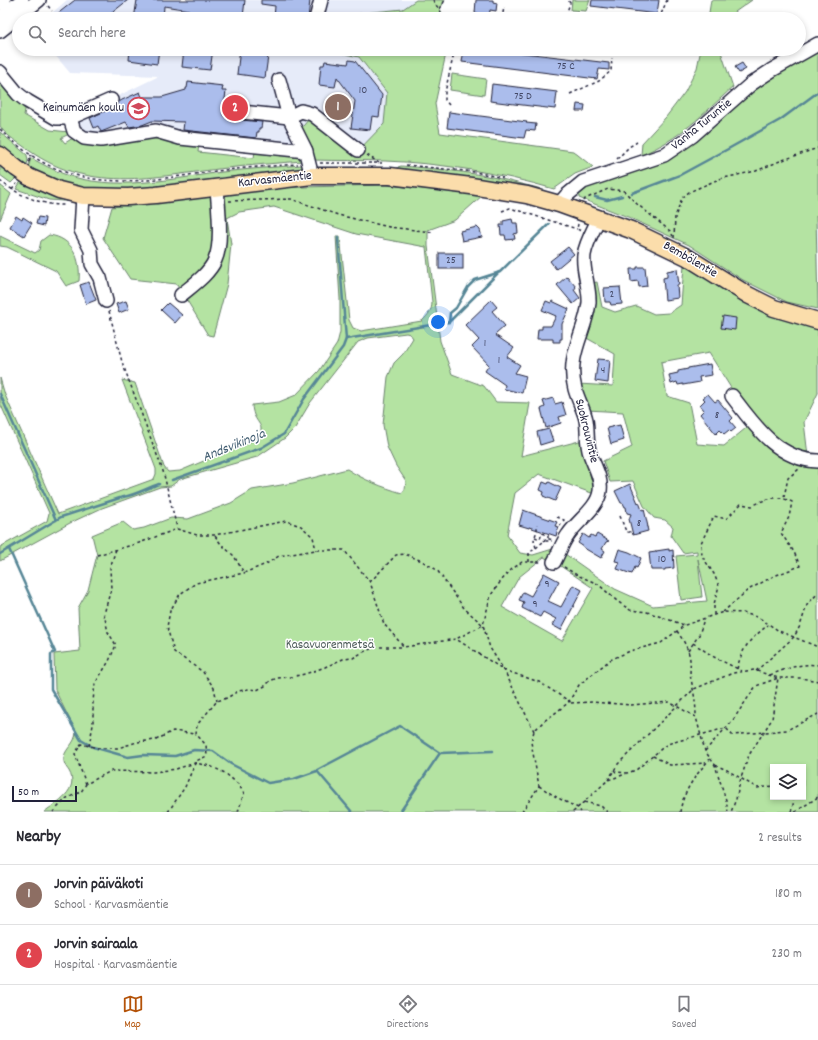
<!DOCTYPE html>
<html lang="en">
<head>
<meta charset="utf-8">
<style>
	:root { --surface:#fff; --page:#f7f7f7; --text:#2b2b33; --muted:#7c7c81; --line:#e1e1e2; --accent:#b45309 }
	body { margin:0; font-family:Dekko,sans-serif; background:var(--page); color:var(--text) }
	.controls { position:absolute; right:12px; bottom:12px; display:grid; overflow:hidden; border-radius:0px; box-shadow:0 2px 6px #0003 }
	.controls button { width:36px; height:36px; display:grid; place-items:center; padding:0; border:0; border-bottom:1px solid var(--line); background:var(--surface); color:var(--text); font:20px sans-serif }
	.scale { position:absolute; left:12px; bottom:10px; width:65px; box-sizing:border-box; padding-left:4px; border:2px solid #22223b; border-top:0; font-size:11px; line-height:14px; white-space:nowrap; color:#22223b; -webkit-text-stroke:3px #fff; paint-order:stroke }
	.you { position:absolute; left:438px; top:322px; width:14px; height:14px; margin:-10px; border:3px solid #fff; border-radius:50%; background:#1a73e8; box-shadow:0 0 0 6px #1a73e833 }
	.badge { display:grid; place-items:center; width:26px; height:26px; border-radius:50%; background:var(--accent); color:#fff; font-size:13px; font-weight:700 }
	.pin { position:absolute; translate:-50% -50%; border:2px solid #fff; box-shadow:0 1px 4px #0006 }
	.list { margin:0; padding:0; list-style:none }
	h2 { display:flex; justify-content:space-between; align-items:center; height:52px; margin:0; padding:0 16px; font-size:17px }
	h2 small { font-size:13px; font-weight:400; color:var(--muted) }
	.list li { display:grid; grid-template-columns:26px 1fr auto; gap:12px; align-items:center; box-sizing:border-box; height:60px; padding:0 16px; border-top:1px solid var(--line) }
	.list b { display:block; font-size:15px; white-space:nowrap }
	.list p { margin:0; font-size:13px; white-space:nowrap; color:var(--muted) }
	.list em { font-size:13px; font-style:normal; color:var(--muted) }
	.icon { flex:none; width:22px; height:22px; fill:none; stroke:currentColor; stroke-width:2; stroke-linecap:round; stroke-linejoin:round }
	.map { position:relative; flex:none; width:818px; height:812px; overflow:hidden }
	.search { position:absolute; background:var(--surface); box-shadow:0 2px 6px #0003; left:12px; right:12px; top:12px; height:44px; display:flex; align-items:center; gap:10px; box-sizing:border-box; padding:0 14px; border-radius:22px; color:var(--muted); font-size:15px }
	.sheet { height:172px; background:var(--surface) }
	nav { display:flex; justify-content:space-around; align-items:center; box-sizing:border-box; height:56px; border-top:1px solid var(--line); background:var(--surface); font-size:11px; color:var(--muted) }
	nav a { display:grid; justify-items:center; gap:2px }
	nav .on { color:var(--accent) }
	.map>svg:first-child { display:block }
	.built { fill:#e6ebf9 }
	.green { fill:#b4e3a2; stroke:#6b826e; fill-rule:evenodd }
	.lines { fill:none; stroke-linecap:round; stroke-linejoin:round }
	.stream { stroke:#568696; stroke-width:2.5 }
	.building { fill:#abbdec; stroke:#22223b }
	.minor-casing { stroke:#22223b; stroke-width:16 }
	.major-casing { stroke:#22223b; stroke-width:19 }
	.path { stroke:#22223b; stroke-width:1.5; stroke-dasharray:3 3; stroke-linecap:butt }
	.minor { stroke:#fff; stroke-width:13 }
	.major { stroke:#fbddab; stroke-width:16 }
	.major-bridge-casing { stroke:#22223b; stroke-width:19; stroke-linecap:butt }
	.major-bridge { stroke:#fbddab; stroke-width:16 }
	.labels { text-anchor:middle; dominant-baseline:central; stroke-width:3; stroke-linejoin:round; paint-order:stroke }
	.number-label { font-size:11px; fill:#444967 }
	.poi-label { font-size:13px; fill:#22223b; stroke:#fff; text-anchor:end }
	.street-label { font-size:13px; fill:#22223b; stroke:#fff }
	.park-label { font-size:13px; fill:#4e5c5a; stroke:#fff }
	.water-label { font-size:14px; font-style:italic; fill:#405c70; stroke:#fff }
</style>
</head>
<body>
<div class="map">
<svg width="818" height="812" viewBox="0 0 818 812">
	<rect width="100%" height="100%" fill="#fff"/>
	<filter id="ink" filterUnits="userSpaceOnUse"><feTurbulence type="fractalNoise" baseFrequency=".025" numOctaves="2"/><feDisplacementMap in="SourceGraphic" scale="8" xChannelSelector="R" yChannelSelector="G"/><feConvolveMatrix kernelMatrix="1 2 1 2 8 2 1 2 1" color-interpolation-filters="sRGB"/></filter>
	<g filter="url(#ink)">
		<!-- built -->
		<g class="built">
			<path d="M67,0h349l-13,9 -59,6 -8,4h-291z"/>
			<path d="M50,49h272l36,8 29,36 -3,31 -30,31 -45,-36 -2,29 -204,-10 -23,-7 -2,-9v-4l33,-16 11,-8 37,-18 -89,-3z"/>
			<path d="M818,214v95l-2,-93z"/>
		</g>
		<!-- green -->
		<g class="green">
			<path d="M416,0h29l-5,9 5,10h-109l8,-4 59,-6z"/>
			<path d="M572,0h18l-4,11 -15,-1z"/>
			<path d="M711,0h41l-27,19h-17z"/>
			<path d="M322,49h125l-12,55 5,29 133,18 20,16 -18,7 -21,15c-55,-16 -112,-26 -169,-28 -24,-1 -47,0 -71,-1l-16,-28 11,-13 45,36 30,-31 3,-31 -28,-36z"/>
			<path d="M701,49h19l13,38c-30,27 -53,52 -92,68l1,-12 24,-26 19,-25 12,-24z"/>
			<path d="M818,49v165l-2,2 2,93 -31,-7 -44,-22 -54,-35 -61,-28 -49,-19v-4l6,-6 59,-21 112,-82z"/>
			<path d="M452,74l34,5 -2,16 -34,-5z"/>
			<path d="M0,77l26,28 -2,10 26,15 19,2v2l-8,4 4,5 11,-7 74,-1 49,9 -1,8 56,6 1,-8 45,2 3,9c-25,2 -51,4 -76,7 -73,8 -140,28 -204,-22 -7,-5 -19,-12 -23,-20 0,-5 0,-40 0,-49z"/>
			<path d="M0,132l27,23 1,6 -2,6 -26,-19z"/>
			<path d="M31,158c11,6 22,12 33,16 49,18 108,5 158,-2 27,-3 53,-5 80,-7l2,1v3l-179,23 -60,-5 -37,-19z"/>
			<path d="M0,165l17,12 -6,6 -11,-8z"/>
			<path d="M401,166c41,3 81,7 120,18 8,2 17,3 24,7l-1,1 -146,-19v-6z"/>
			<path d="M22,180l55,22 -28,-2 -33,-11z"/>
			<path d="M0,185l11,9 -11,26z"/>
			<path d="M386,185l97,10 -28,25 -27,10v16l12,95 12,33 32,12 12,16 34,1 -9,53 62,-16c6,19 14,34 14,55l-58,-21 -24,19 -8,42 13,18 13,2 23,-7 -7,12 -5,-3 -25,20 -17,30 60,34 31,-53 -34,-23 6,-11 50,35 38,17 54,-5 -9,-42 4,38 -21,3 -5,-44 21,-2v-3l-14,2 -12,-17 2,-9 -8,-7 -11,-2 -10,-12 -11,-25 -23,1 -7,-21 29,-14 -9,-35 -36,-2 -9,-26 35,2 2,-32 -32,-18 8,-24 1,-29 5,-1 5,25 13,5 21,-6 18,8 15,-1 12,-8 3,-40 22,13 88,44 24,5v66l-14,29 4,34 -1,3 -14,-5 -21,-15 -36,-43 -27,-43 -48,9 6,34 22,7 8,41 27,2 27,-22c14,16 28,31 48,38 6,2 13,1 19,2v348h-774c13,-10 36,-22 25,-41 -3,-4 -6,-8 -5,-14 2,-10 11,-12 12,-25l-21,-42 -1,-36 26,-3 -2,-43 10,-18 9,-35 -5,-20 31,-13 10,8 11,-2 27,-10 17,1 43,-16 21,-13 41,-7 54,-14c17,11 35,18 55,24l3,-4 1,-8 -10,-15 -9,-19 -4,-22 5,-48 6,-14 9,-9 10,-16 -3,-4 -4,-1 -38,5 -10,4 -48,61 -15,25 -10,10 -28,19 -77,22 -9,7 -11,1 -58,21 -32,15 -70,38v-14l47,-26 2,-8 -49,-110v-25l5,17 53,119 96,-35 2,-5v-5l-34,-89 13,3 29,84 4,5 12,-1 76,-32c10,-12 3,-13 -2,-24 -1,-3 -2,-7 -2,-10l27,-3 17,-7 23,-24 18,-27 3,-12v-33l-4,-63h4l9,84 4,8 8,3 61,-10c6,-6 10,-10 10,-19l-6,-55 -70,-13 -82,-27 -35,5 -12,6 4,26 -4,40 -14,52 -5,-1 -31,-51 -47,-5 -27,-41 9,-31 149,-19zM773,767h30v30h-30z"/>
			<path d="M49,235c24,3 32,24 30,46l-13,5 -10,-15 -49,-24 -7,-1v-10l35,17 4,-3 2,-9z"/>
		</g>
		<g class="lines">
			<!-- stream -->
			<g class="stream">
				<path d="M632,193l48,-18 48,-26 52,-29 38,-28"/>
				<path d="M595,197l12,3 15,-4"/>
				<path d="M449,322l50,-50"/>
				<path d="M346,339l103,-17 1,-9 6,-5 12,-21 7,-7 25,-8 49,-48"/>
				<path d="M0,394l56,126"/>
				<path d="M172,480l89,-32 23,-14 20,-35 39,-52 3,-8 -8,-101"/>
				<path d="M9,549l46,103 -4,2v35l30,51 12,7 35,10 15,-2 32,1 19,-6 19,1 18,13 37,19 26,-4 23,-8 35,41"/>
				<path d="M0,554l61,-37 62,-20c13,-2 24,-9 36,-13"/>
				<path d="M440,753l53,-2"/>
				<path d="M317,770l83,-44 40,27 -40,59"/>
			</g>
		</g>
		<!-- building -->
		<g class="building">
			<path d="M75,0h53l-24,19h-53z"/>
			<path d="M137,0h108l-2,17 -26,-4v6h-29l1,-9 -25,-4 -1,13h-29z"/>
			<path d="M261,0h49l-2,19 -23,-3v3h-11l1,-13 -14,-2z"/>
			<path d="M476,0h17v2l4,1 -1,8 -6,-1 -1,9 -12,-1 1,-5h-3z"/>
			<path d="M592,0h67l-2,14 -66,-8z"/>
			<path d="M130,49h29l-2,15 -28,-4z"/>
			<path d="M184,49h29l-3,21 -28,-3z"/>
			<path d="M240,49h29l-4,29 -28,-4z"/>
			<path d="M464,49h26l119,14v7l-10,-1 -2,10 -135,-17z"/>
			<path d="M349,60l6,1 27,34 -3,22 -7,-1 -2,14 -19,-2 4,-27 -18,-24 -2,10 -16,-2 2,-20h3l1,-4 23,3z"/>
			<path d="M742,63l4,6 -7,4 -4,-6z"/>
			<path d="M188,82l35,4 -1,5h4l-3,24 8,4 31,3 -1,6h-2v4h-2l-1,6 -73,-8 1,-8 -32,-1 -10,4 -13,2 -3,-5 -25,10 -3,-6 -4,2 -4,-10 24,-11 5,-5 3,-2 18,-8 2,5h20l24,-7v-2h1z"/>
			<path d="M492,84l65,8 -2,17 -65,-8z"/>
			<path d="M577,104l8,1 -1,6h-8z"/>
			<path d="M449,112l78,10 -1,1 10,1 -1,7 -9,-1 -2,8 -77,-10z"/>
			<path d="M16,216l6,4 1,-3 9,6 -8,13 -14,-9z"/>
			<path d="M38,217l7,1 -1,8 -8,-2z"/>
			<path d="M512,219l1,4h4l1,10 -4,1 1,5 -9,1 -1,-5h-4l-1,-10h3v-4z"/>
			<path d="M477,227l3,3 2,7 -20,4 -2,-10z"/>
			<path d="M568,247l6,7 -18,15 -6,-8z"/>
			<rect x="439" y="253" width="24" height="16"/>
			<path d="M637,267h8l2,19 -8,1 -1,-6 -7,1 -1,-13h7z"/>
			<path d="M677,269l2,16h-2l1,13 -13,2 -2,-22 4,-1v-6z"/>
			<path d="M567,276l9,11 -2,3 6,8 -7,6 -16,-19z"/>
			<path d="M89,282l7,18 -10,4 -6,-19z"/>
			<path d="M620,287l2,17 -11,1 -1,-3h-5l-1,-14z"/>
			<path d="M491,300l6,7 -5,4 13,15 -10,9 19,13 -7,9 13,8 -5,8 11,3 -4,17 -18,-4 1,-4 -20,-14 4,-6 -17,-18 7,-7 -14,-15z"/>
			<path d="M126,301l3,8 -10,4 -3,-9z"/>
			<path d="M546,301l5,2 1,-2 17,8 -7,15v15h-2v3h-7v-3h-16l1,-10h4v-3h9l5,-10 -14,-6z"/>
			<path d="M168,303l14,12 -7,8 -14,-13z"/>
			<path d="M723,316l13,2 -1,12 -14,-2z"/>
			<path d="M598,359l12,1 -2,23 -13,-2z"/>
			<path d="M710,364l2,11 -13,2 1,5 -17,3v-1l-5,1 -1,-3 -6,2 -2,-9 9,-2v-2l10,-2v-1z"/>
			<path d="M708,394l7,8 3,-2 15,18 -3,3 6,7 -5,4 -2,-2 -5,4 -4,-4 -4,4 -16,-20 4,-4 -4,-5 5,-5 -2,-2z"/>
			<path d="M553,398l2,6 7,-2 4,13 -7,2 2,6 -15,5 -5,-19 4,-2 -2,-6z"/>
			<path d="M620,425l4,15 -13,4 -4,-16z"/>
			<path d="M549,429l4,12 -13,4 -3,-13z"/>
			<path d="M543,482l5,2 1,-2 12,6 -6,13 -12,-5 1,-4 -4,-2z"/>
			<path d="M630,484l8,19 1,-1 3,8 2,-1 4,18h-1l1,4 -15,4 -4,-16 2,-5 -4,-1 -1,-6h-1l-2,-4h-2l-6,-12z"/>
			<path d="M523,510l34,12 -2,4 4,1 -3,9 -27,-9v1l-10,-3z"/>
			<path d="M583,534l6,4 2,-3 4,2 2,-3 12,7 -3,1 -4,7 3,2 -4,7 -17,-10v-1l-6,-4z"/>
			<path d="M619,549l10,3 12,6 -4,10 -2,-1 -3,7 -15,-5 3,-7 -5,-1z"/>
			<path d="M669,549v2l4,-1 1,18 -9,1v1h-14l-2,-17 7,-1v-1z"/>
			<path d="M544,573l15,8 -11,20 13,6 12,-22 9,5 -21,40 -9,-5 4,-6 -13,-7 -3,5 -18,-9 2,-6 -5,-2 4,-8 8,4z"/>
		</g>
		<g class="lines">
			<defs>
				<g id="minor">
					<path d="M0,3l4,-3"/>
					<path d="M0,18l22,-18"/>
					<path d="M316,19l5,-19"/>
					<path d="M0,31l39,-31"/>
					<path d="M0,72l18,22 9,7 29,17h14l41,-18"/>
					<path d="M279,80l10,37 16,32 7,27"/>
					<path d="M232,111l57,6 12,-6 11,3 46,36"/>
					<path d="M70,118l4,13 10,7 17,2 55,-9 24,7 126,13"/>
					<path d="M83,196l-2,34 10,20 1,14 8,14 6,23"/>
					<path d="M559,204l7,-8 17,-14 81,-27 28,-19 59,-52 21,-14 46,-26"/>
					<path d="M181,295c12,-10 28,-21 34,-35 8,-17 3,-54 2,-73"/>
					<path d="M732,396c22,29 46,64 86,65"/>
					<path d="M554,562c5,-9 8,-19 14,-27 9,-14 30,-27 32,-44 2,-13 -6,-25 -10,-37 -4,-11 -2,-23 -4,-34 -2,-10 -8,-20 -11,-31 -9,-34 10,-55 14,-86 1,-16 -7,-33 -5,-48 2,-13 10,-26 15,-37"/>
				</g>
				<g id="major">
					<path d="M0,155l16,13"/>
					<path d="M29,177l30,13 24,6 45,1 28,-2 156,-19h78l81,10 56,9 32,9 72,26 56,27 61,38 26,13 44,13"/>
				</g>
			</defs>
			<!-- minor casing -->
			<use href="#minor" class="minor-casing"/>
			<!-- major casing -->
			<use href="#major" class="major-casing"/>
			<!-- path -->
			<g class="path">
				<path d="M433,0l12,19"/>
				<path d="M48,6l4,5"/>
				<path d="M440,9l5,-9"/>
				<path d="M566,15l4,-12 -2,-3"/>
				<path d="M502,19l2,-12"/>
				<path d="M563,19l1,-4"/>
				<path d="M659,19l8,-19"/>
				<path d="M543,50l1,-1"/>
				<path d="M570,94l29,-13 12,-10 1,-13"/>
				<path d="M449,105l-4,-5v-8l10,-43"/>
				<path d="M0,129c6,7 13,12 20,18 60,48 126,34 196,24 27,-3 55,-5 82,-7"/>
				<path d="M367,155l12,8"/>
				<path d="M617,159l12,-12 8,-5"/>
				<path d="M29,162l2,-7"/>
				<path d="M320,163h62"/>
				<path d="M406,165l69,7 28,6"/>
				<path d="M0,181c18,14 43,25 66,24"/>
				<path d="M12,190l5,-7"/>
				<path d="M229,201l62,-2 47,16 51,12 43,5"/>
				<path d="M584,201l1,-2 23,-10 16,2 13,13 33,27 3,5"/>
				<path d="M502,211l8,-3 67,21"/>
				<path d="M578,224l-1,5 4,2"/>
				<path d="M674,238l1,-21 7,-19 7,-6 30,-13 37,-8 24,-10 38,-13"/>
				<path d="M109,311l13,51 41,109 14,57"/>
				<path d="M784,497l4,-19 11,-9"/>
				<path d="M620,516l5,13 2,3h5"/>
				<path d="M557,517l7,3 -4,6"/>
				<path d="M215,536l6,8 13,12 10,17"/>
				<path d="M535,537l5,2 2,-6 6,2v3"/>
				<path d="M544,541l2,-3 7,2"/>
				<path d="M536,548l8,-7h8"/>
				<path d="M97,555l42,-12 38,-14 20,6h17l72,-14 15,5 12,11 3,13"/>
				<path d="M529,562v-9l7,-5 -2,-8 3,-10v-6"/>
				<path d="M564,567l13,8 21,9 19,17 13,9 17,2 37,13"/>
				<path d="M370,582l26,-27 9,-1 17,7 15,9 27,38 19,17 -27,14"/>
				<path d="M714,615v-11l5,-18 -5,-12 -12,-18 -1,-13 13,-27 12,3 15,-15 11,2c13,-7 25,-12 40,-4l-3,15 -8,16 13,19 6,14 -26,10 -26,14 -25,22"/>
				<path d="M677,631c6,9 12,18 13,29 1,6 -1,13 1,19 3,15 5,23 5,38"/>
				<path d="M693,643l21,14 28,14"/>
				<path d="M688,651l11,-16 5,-16"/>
				<path d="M737,669c6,-24 13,-29 31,-44"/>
				<path d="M756,671l38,-34 6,-11 7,-21 11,-12"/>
				<path d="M770,675c16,-6 30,-12 48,-10"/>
				<path d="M217,701l-3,-13 -11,-16 -29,-20 -7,-25 3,-16 10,-17 16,-11 48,-10 22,-9 13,-8 37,-6h28l26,32 14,42 20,23 52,-8 48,31 35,12 33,21"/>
				<path d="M571,703l21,-1 39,3 38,-3 27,15 9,34 10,14 11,35 2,12"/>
				<path d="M534,731l-30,-61 -14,-22 -7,-23 8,-30 10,-14 10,-11 11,-8h21"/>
				<path d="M89,746l4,-21v-24l2,-17 14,-23 7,-16 -8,-13 -4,-18 7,-25 -1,-21 6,-19"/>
				<path d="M705,751l28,-31 23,-34 22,-8h22l18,3"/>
				<path d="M653,756l17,9 36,-2"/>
				<path d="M715,765l12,5 30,18 16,-2"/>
				<path d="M614,770l2,2 11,1 9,-3 31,-26 59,-16 6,7 55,-5 31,-16"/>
				<path d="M608,780l10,-16 76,-75 39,-16 21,-3 24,8 -6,41 -23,36 -8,23 -5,21 -5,13"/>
				<path d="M86,784l-11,-30 6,-10 17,4h20l19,-6 19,-2 17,-9 22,3"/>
				<path d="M539,786l19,12 20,10 3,4"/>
				<path d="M584,802l17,4 6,6"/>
				<path d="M53,812l14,-14 14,-6 5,-8 25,-13 43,1 22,-3 19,-6 15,3 15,7 13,11 6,9 -6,19"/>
				<path d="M168,812l17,-25 11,-26 11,-5 -1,-11 -10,-11 1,-9 20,-24 10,-3 11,-7 11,-2 8,1 8,-4 5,-5 7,-3 14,-1 14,-3 20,-7 18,-8 10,-1 10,-6 13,-5h27"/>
				<path d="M522,812l17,-26 -8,-44 3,-11 10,-10 6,-4 18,-14 11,-18 31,-25 20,-9 31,-8 24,-18 38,-13 20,1 11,3 7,3 18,12 39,16"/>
				<path d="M573,812l35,-32 18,-6"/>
				<path d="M680,812c3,-21 17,-39 30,-53"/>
				<path d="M791,812l3,-11 -3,-4"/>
				<path d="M795,812l23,-15"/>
			</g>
			<!-- minor -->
			<use href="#minor" class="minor"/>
			<!-- major -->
			<use href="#major" class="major"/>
			<defs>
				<path id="major-bridge" d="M16,168l13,9"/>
			</defs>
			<!-- major-bridge casing -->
			<use href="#major-bridge" class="major-bridge-casing"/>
			<!-- major-bridge -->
			<use href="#major-bridge" class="major-bridge"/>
		</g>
	</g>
	<!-- icons -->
	<defs>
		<symbol id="school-ring" viewBox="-11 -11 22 22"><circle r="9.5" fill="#fff" stroke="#d1495b" stroke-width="1.5"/><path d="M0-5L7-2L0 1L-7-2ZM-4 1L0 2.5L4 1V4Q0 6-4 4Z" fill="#d1495b"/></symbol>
	</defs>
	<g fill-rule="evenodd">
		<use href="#school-ring" x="126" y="96" width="25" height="25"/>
	</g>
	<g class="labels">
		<!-- number labels -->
		<g class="number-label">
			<text x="566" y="67">75 C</text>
			<text x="363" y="91">10</text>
			<text x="523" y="97">75 D</text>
			<text x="451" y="261">25</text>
			<text x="612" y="295">2</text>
			<text x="485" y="344">1</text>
			<text x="499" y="361">1</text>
			<text x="603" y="371">4</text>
			<text x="717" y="416">8</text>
			<text x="639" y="524">8</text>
			<text x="662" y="560">10</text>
			<text x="547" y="585">9</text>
			<text x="535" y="605">9</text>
		</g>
		<!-- poi labels -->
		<g class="poi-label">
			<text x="124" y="108">Keinumäen koulu</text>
		</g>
		<!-- street labels -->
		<g class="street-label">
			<text transform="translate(702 125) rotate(-39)">Vanha Turuntie</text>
			<text transform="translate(275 180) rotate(-6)">Karvasmäentie</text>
			<text transform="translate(690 260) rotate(30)">Bembölentie</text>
			<text transform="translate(586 431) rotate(76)">Suokrouvintie</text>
		</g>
		<!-- park labels -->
		<g class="park-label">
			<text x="330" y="645">Kasavuorenmetsä</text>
		</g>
		<!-- water labels -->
		<g class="water-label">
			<text transform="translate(234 446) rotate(-22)">Andsvikinoja</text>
		</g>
	</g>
</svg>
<div class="controls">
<button><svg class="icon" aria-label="layers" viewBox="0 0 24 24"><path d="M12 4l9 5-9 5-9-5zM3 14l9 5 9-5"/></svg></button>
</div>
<div class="scale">50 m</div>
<div class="you"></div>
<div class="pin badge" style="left:338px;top:107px;background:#8d6e63">1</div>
<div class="pin badge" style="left:235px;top:108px;background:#e0444e">2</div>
<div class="search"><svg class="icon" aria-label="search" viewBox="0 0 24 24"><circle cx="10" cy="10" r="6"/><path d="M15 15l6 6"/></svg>Search here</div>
</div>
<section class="sheet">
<h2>Nearby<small>2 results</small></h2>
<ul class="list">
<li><span class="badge" style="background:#8d6e63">1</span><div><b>Jorvin päiväkoti</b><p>School · Karvasmäentie</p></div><em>180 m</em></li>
<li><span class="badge" style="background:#e0444e">2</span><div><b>Jorvin sairaala</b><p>Hospital · Karvasmäentie</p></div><em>230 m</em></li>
</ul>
</section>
<nav>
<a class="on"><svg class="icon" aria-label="map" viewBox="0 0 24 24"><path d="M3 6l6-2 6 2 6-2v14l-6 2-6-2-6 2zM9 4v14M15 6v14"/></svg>Map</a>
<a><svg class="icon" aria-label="directions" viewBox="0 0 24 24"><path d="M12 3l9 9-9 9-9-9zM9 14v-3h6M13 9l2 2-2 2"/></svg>Directions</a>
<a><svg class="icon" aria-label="saved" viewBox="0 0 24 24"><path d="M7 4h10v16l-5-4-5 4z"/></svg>Saved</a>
</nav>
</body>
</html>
